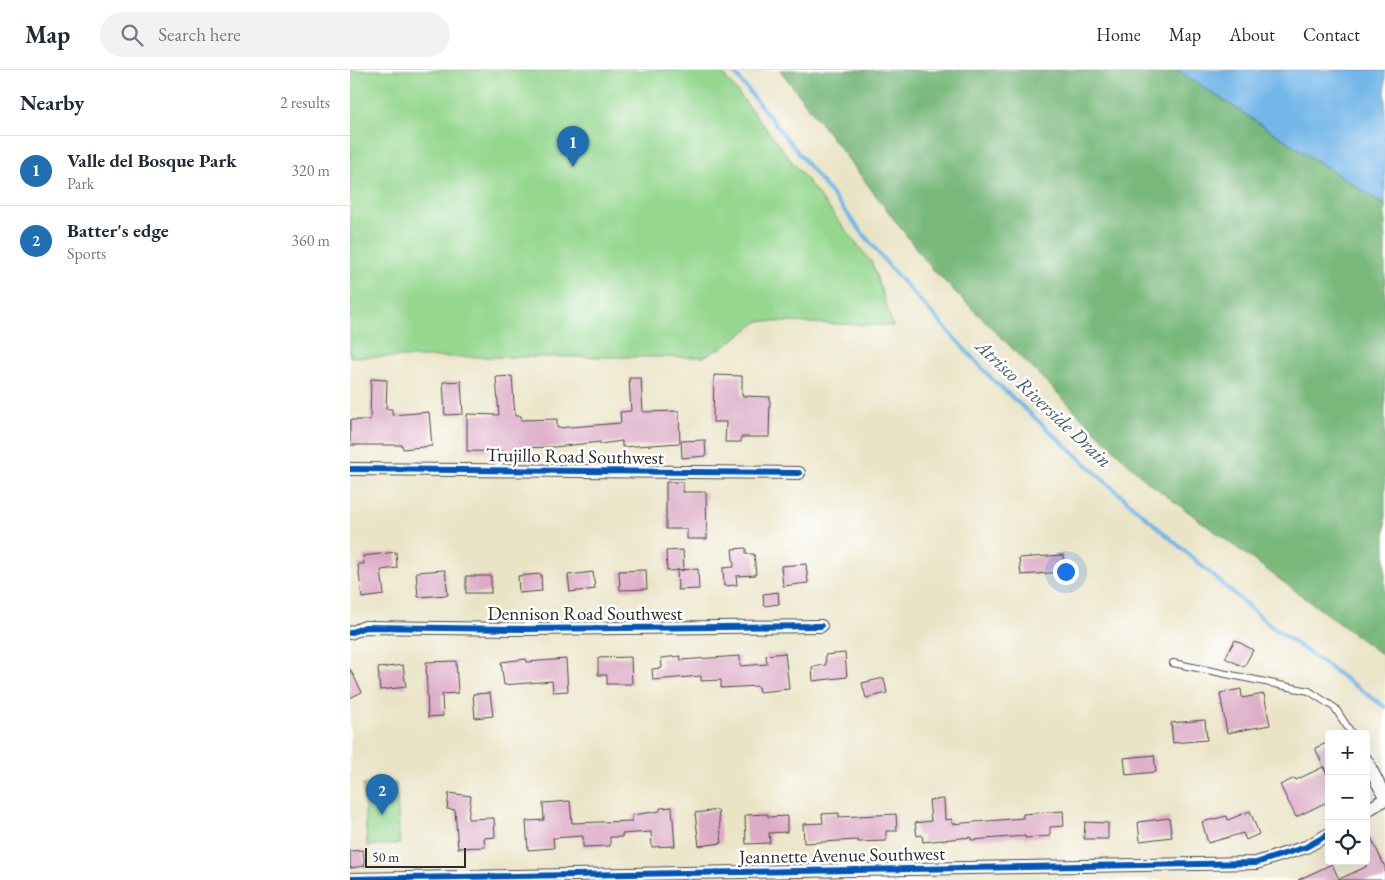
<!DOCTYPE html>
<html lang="en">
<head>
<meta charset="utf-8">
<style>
	:root { --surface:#fff; --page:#f2f2f3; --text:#1f2937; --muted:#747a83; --line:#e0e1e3; --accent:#1f6fb2 }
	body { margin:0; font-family:"EB Garamond",serif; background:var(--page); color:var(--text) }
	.controls { position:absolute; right:15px; bottom:15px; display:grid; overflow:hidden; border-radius:5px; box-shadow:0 5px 20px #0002 }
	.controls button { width:45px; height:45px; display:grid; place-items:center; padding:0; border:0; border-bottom:1px solid var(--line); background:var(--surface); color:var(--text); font:25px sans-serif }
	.scale { position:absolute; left:15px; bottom:12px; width:101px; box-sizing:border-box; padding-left:5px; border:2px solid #2b2b2b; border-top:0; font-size:14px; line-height:18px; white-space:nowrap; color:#2b2b2b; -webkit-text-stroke:4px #fff; paint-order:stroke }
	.you { position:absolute; left:715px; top:501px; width:18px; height:18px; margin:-12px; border:4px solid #fff; border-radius:50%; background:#1a73e8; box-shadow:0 0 0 8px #1a73e833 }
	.badge { display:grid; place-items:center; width:32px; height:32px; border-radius:50%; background:var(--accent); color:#fff; font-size:16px; font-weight:700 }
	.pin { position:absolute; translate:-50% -41px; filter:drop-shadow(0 1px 2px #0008) }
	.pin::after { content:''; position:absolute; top:26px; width:18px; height:15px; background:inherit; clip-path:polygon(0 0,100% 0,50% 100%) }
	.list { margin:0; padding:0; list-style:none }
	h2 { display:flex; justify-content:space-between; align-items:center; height:65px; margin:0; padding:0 20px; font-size:21px }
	h2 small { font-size:16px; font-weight:400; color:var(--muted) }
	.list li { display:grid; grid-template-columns:32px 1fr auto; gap:15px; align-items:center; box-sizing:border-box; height:70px; padding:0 20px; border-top:1px solid var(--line) }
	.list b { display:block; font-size:19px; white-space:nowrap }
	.list p { margin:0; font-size:16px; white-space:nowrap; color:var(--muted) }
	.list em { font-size:16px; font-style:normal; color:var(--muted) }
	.icon { flex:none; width:28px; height:28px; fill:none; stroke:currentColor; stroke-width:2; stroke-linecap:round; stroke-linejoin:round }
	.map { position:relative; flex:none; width:1035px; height:810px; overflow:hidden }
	header { display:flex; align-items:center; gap:30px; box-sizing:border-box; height:70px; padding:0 25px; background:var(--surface); border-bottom:1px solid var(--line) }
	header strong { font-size:24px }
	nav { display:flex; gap:28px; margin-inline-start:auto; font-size:18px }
	.search { width:350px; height:45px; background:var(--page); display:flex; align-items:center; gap:12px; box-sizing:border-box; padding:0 18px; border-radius:28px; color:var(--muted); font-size:19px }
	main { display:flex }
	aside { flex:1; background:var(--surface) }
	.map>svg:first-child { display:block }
	.green { fill:#95d78f; stroke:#60815d }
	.forest { fill:#78b87a; stroke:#527252 }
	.water { fill:#74b7e9; stroke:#50718a }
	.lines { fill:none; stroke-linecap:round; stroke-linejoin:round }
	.stream { stroke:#74b7e9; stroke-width:4 }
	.building { fill:#ddabc6 }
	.lane-casing { stroke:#484742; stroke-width:8 }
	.street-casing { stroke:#484742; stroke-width:14 }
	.lane { stroke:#fff; stroke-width:6 }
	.street { stroke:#fff; stroke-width:12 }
	.cycleway-casing { stroke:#fff; stroke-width:9 }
	.cycleway { stroke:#0057b8; stroke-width:6 }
	.labels { text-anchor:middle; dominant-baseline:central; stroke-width:5; stroke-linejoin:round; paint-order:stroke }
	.street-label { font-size:19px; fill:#2b2b2b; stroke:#fff }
	.water-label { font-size:20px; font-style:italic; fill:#455c6e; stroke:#fff }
</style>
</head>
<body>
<header>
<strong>Map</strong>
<div class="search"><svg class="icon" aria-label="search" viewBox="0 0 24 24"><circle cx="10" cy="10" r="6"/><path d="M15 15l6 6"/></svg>Search here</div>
<nav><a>Home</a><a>Map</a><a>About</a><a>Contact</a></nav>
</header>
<main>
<aside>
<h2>Nearby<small>2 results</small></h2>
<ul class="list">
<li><span class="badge">1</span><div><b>Valle del Bosque Park</b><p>Park</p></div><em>320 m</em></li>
<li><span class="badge">2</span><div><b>Batter's edge</b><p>Sports</p></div><em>360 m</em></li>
</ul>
</aside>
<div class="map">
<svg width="1035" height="810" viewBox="0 0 1035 810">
	<rect width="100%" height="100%" fill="#fff"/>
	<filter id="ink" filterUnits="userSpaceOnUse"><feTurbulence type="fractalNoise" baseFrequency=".02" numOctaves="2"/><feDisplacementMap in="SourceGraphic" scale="10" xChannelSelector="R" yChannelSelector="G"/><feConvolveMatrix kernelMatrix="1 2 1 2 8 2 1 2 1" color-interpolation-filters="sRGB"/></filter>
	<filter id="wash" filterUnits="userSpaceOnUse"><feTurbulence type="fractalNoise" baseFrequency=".0096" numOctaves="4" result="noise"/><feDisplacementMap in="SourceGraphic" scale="20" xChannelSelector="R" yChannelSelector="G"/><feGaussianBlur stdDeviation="1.12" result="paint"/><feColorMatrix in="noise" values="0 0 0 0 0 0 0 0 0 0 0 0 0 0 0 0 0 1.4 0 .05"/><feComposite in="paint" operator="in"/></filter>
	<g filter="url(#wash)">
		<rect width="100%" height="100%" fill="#eae4c6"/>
		<!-- green -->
		<g class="green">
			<path d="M0,0h370l152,193 21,63 -134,-5 -36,26 -20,10h-353z"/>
			<path d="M46,713l4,61 -33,2 -4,-61z"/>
		</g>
		<!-- forest -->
		<path class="forest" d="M430,0h397l208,135v452l-240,-177 -213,-211z"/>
		<!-- water -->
		<path class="water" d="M827,0h208v135z"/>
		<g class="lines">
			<!-- stream -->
			<path class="stream" d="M382,0l161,201 101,110 131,118 146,127 114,81"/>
		</g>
		<g id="blocks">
			<!-- building -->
			<g class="building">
				<path d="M364,305l28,1v20l28,1 -1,40h-28v5h-16l1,-20h-13z"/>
				<path d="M162,306l3,40h6v4l36,-1v9l64,-5 -1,-11 11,-1 -2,-33h12l2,34 36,-1 1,32 -58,4v-6l-22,3v-2l-46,5 -35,1v4l-52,-1v-37l32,1 -3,-38z"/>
				<path d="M21,309l16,1 -1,29h6v6l37,-3 3,34 -29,3 -1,-4h-52v-25h20z"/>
				<path d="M111,311l2,33 -18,1 -2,-33z"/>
				<path d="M355,370l1,16 -24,2 -1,-17z"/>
				<path d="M316,412h17v10h23l1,47h-20v-10h-21z"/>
				<path d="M396,478v6h8l2,21 -20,1 1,9 -13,1 -1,-18 11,-1 -2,-18z"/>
				<path d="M333,480l1,20 -17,1 -1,-20z"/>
				<path d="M46,482l1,16 -16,2 3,25 -22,3 -4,-34h6l-1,-8z"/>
				<path d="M713,485l1,17 -43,3 -2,-17z"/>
				<path d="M456,494l2,19 -25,3 -2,-20z"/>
				<path d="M348,499l1,20 -21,1 -1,-20z"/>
				<path d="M95,500l3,25 -30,2 -2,-25z"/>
				<path d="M296,500l1,19 -27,1 -1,-19z"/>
				<path d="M243,502l2,17 -25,3 -2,-17z"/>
				<path d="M191,504l1,17 -23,2 -1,-17z"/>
				<rect x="116" y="506" width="25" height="17"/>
				<path d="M428,522l1,12 -15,2 -1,-12z"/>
				<path d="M885,570l18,10 -9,17 -19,-9z"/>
				<path d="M435,583l4,36 -30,3 -1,-6 -37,2v-8l-20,1v-5l-48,4 -1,-11 10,-1 -1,-10 19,-2 1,4 59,-4v10l27,-2 -1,-9z"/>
				<path d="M495,583l2,24 -34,4 -1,-14 14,-2 -1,-10z"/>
				<path d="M281,587l1,27h-25v-9h-9v-17z"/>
				<path d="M176,589l1,3 39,-3 2,32 -15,1 -1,-11 -48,4 -3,-23z"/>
				<path d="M106,591l2,32 -16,1 1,22 -15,1 -2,-55z"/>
				<path d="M53,595l3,22 -26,3 -2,-22z"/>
				<path d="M0,599l12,23 -12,6z"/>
				<path d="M534,608l3,15 -21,5 -4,-15z"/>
				<path d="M891,619l1,9 22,-4 6,31 -43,8 -7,-40z"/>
				<path d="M140,623l3,23 -18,2 -2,-24z"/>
				<path d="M855,650l2,20 -34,3 -2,-20z"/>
				<path d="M979,672v59l-33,16 -16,-32 15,-7 1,2 27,-13 5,9 -13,-28z"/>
				<path d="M804,685l2,17 -30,3 -2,-17z"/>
				<path d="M99,723l22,3 -3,23 26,-1 1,19 -11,1 1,9 -27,1 -3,-38 -8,-1z"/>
				<path d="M594,729l1,21 7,-1v5l71,-6v-4l40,-3 1,15 -14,1v9l-25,2v-2l-54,4v-3l-48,5 -1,-7 -5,1 -2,-13 16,-2 -2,-21z"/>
				<path d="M220,731l2,22 60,-2v-6l28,-4v-3l12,-1 3,39 -23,1 -1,-15 -29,2v3h-12v9l-27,1v-11l-30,2 1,10 -26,2 -2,-29 18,-1 -1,-17z"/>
				<path d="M368,740l4,33 -23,3 -4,-33z"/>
				<path d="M900,741l9,23 -13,6 -3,-7 -35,10 -6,-21 25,-6 1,4z"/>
				<path d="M489,743v4l57,-3 1,17h-11v10l-28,1v-2l-54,3 -1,-19 20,-1 -1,-9z"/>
				<path d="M418,744v3l19,-1v16l-18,1 1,10 -24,1 -1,-29z"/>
				<path d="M819,748l3,19 -32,4 -2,-19z"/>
				<path d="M735,752l23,1v16h-24z"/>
				<path d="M1016,757l19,40v13h-87l34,-16 7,15 27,-12z"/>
				<path d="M13,780l2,16 -15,2v-17z"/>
			</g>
		</g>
	</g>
	<g filter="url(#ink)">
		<use href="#blocks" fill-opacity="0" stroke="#484742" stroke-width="1"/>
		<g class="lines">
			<defs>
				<path id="lane" d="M823,593l136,28 26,17 17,26"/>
				<g id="street">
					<path d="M0,399l449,4"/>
					<path d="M0,563l15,-6 161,2 295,-3"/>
					<path d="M1016,690l19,37"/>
					<path d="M1016,741l19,-12"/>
					<path d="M0,809l906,-16 50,-16 23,-13"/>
				</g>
			</defs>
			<!-- lane casing -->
			<use href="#lane" class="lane-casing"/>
			<!-- street casing -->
			<use href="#street" class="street-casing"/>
			<!-- lane -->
			<use href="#lane" class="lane"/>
			<!-- street -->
			<use href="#street" class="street"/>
			<defs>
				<g id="cycleway">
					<path d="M0,399l449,4"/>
					<path d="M0,563l15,-6 161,2 295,-3"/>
					<path d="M0,809l906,-16 50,-16 23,-13"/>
				</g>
			</defs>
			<!-- cycleway casing -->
			<use href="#cycleway" class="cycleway-casing"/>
			<!-- cycleway -->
			<use href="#cycleway" class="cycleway"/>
		</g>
	</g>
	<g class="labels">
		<!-- street labels -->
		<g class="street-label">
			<text transform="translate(225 386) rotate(1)">Trujillo Road Southwest</text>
			<text x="235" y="543">Dennison Road Southwest</text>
			<text transform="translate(492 785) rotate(-1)">Jeannette Avenue Southwest</text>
		</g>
		<!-- water labels -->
		<g class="water-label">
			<text transform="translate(694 333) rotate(43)">Atrisco Riverside Drain</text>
		</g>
	</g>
</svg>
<div class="controls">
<button>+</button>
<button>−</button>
<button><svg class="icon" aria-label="locate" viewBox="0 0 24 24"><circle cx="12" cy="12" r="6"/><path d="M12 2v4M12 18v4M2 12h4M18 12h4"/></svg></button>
</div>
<div class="scale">50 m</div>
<div class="you"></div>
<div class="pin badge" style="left:223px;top:97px">1</div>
<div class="pin badge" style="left:32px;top:745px">2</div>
</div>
</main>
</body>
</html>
